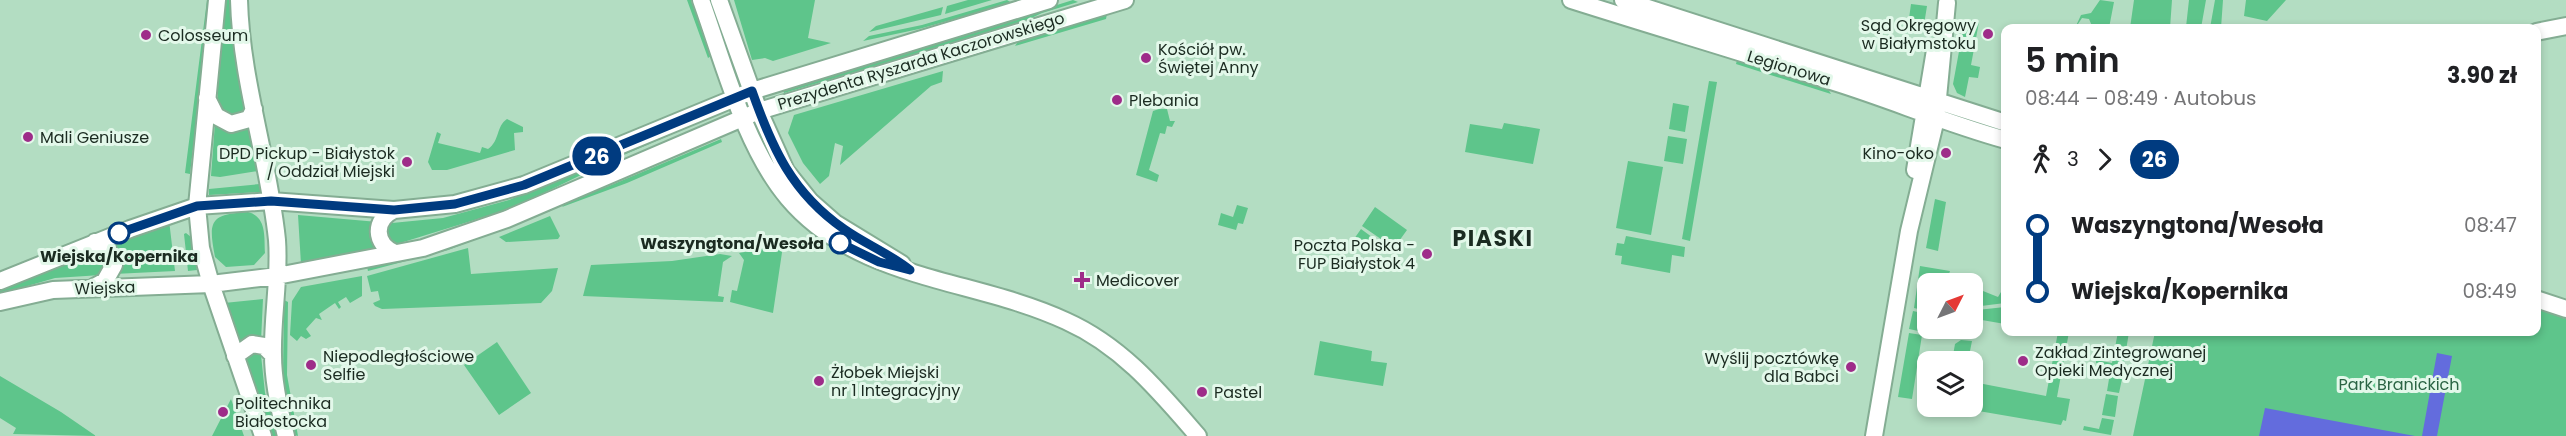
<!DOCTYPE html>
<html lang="pl">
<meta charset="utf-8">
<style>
body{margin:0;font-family:Poppins,sans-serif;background:#f6f6f6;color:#202124;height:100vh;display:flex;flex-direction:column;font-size:22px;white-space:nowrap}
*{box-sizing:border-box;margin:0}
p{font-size:20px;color:#757577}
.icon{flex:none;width:33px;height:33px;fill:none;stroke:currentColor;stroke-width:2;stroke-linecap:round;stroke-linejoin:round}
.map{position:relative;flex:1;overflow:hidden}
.drawer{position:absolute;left:2001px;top:24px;width:540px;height:312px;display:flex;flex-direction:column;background:#fff;border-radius:12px;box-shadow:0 3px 9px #0003}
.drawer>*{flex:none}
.badge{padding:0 12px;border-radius:20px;font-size:21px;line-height:39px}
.needle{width:39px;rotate:48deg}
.buttons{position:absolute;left:1917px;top:273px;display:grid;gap:12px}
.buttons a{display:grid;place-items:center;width:66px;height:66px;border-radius:12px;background:#fff;box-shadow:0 3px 9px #0003;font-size:30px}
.map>.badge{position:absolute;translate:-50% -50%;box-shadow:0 0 0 3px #fff}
.legs{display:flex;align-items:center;gap:9px;height:66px;padding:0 24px;font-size:20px}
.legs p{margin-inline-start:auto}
.summary{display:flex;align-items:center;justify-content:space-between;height:102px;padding:0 24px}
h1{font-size:33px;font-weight:600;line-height:45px}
ul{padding:0 24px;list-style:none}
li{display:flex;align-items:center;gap:21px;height:66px;font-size:22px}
li i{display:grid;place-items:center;width:9px;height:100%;margin:0 8px;background:currentColor}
li i::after{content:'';width:15px;height:15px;margin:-8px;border:4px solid;border-radius:50%;background:#fff}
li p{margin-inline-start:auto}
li:first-child i{background:linear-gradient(#0000 50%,currentColor 0)}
li:last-child i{background:linear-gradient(currentColor 50%,#0000 0)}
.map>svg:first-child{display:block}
.green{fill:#5ec58b}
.water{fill:#636cdd}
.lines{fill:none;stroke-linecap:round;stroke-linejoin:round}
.secondary-casing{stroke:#84ad93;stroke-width:20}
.secondary{stroke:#fff;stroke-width:16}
.line-1-casing{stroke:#fff;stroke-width:14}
.line-1{stroke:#003b80;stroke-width:9}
.poi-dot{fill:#9e2c89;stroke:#e3f8ea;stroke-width:2}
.stop-1-dot{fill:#fff;stroke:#003b80;stroke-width:3}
.labels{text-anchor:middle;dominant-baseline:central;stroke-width:6;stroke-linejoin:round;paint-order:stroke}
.poi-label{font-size:16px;fill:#1b2b21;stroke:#e3f8ea;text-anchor:start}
.street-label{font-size:16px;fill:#1b2b21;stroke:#e3f8ea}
.stop-label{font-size:16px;font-weight:bold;fill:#1b2b21;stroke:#e3f8ea;text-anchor:end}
.park-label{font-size:16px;fill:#2b6444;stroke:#e3f8ea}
.district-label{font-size:22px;font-weight:bold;letter-spacing:1.5px;fill:#1b2b21;stroke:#e3f8ea}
</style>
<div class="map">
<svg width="2566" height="436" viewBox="0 0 2566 436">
<rect width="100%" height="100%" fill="#b3ddc2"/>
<path class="green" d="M207 0H211L190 174 185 173Z
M222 0H232L247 108 235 118 217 110Z
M687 0H691L711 56 708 58Z
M734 0H815L808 38 831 43 773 61 765 58 752 60Z
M968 0H992L945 14 947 6Z
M1007 0 1012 3 919 29 863 41 869 36 922 25Z
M1073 0 1078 2 1042 13 1021 23 784 93 783 90Z
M2100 0 2114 2 2109 28H2088L2092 26 2089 19 2082 18 2078 24 2080 28H2075L2081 15 2091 13Z
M2134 0H2172L2170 28H2130Z
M2189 0H2206L2201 28 2186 27Z
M2215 0H2223L2221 28H2210Z
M2246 0H2286L2267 21 2244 16Z
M1911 4 1927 6 1923 31 1914 34 1907 33Z
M943 7 941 15 869 32 876 26Z
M1107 14 1106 19 1015 46 1019 40Z
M1965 19 1979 22 1971 65 1980 67 1978 78 1969 77 1965 97 1957 93 1953 84Z
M1737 60 1828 89 1831 94 1736 64Z
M943 71 942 82 931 86 840 165 843 146 835 143 829 176 820 184 803 163 788 133 794 115Z
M1709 81 1717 82 1690 241 1682 239Z
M1673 103 1689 106 1685 132 1669 129Z
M1159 109H1167L1170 121H1175L1172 127 1167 126 1165 134 1160 133 1149 170 1159 175 1157 182 1136 175 1153 111Z
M711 114 712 117 612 160 513 208 397 244H391L384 230 392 223 443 218 509 200Z
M507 119 523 127V132L514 133 515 150 447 170H432L428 162 437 132 441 134 438 143 480 153 482 147 488 149C500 141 496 126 507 119Z
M249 121 258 171 220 177 211 176 215 123Z
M1504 123 1540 129 1533 164 1465 152 1470 124 1502 129Z
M1668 136 1687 139 1683 164 1664 161Z
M721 139 722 142 627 183 562 207 568 200 609 186Z
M1628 161 1663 167 1651 235 1616 228Z
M260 184 262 192 209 195V189Z
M1935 199 1946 202 1938 251 1926 248Z
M1237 205 1248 208 1243 224 1238 223 1236 230 1218 225 1221 213 1233 217Z
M1375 207 1407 230 1394 248 1362 226Z
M545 210 550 211 448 250 368 271 367 267Z
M248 212C267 217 264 237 265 253L254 265 226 267 215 257C208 221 210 214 248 212Z
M298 215 378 222 382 248 301 264Z
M550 216 560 236 558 239 506 242 499 237Z
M169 220 175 271 114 274 107 243Z
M1361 229 1380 243 1373 253 1354 239Z
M186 233 191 237 197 270 188 271 184 234Z
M1626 236 1685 247 1684 257 1672 255 1670 273 1621 264 1622 256 1615 255 1617 243 1624 244Z
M784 239 773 313 730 302 732 290 737 291 744 260 739 253 761 249Z
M96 248 108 260 101 275 55 278 0 294V287Z
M468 248 471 274 558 268 552 291 541 303 382 309 375 306 373 303 380 300 378 291 371 292 367 276Z
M720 254 732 256 723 262 718 296 724 297 723 302 583 296 591 265 672 261Z
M1920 266 1950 271 1949 274 1938 273 1937 283 1928 284 1927 311 1914 308Z
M362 276V296L350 303 346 297 338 302 341 307 339 309 335 303 319 314 322 320 316 318 306 329 311 336 306 339 301 336 297 341 290 335 292 301 301 287Z
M1972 280 1980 282 1978 289 1998 297 2001 292 2005 294V303L1973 307 1972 284 1969 283Z
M263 299 261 341 238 345 224 303Z
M284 300 288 302 287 375 298 436 291 434 283 374Z
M2005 307V324L1976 319 1977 310Z
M2537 309 2566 319V436H2133L2155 332H2536Z
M1913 311 1927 314 1923 332 1909 329Z
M2058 332H2069L2057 397 2070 399 2066 421 2063 420 2061 425 1961 408 1972 406 1973 382 2046 396Z
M2118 332H2129L2123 369 2096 363V360L2112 363Z
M1909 333 1922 335 1912 399 1898 397Z
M1961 340 1972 341 1968 361H1952L1955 344Z
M1320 341 1372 351 1371 361 1387 363 1383 386 1314 375Z
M497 342 531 393 499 415 464 365Z
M255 348 261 355 265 393 279 436H270L243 352Z
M2094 373 2122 379 2119 393 2107 391 2109 379 2093 376Z
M0 376 61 412 96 436 13 434 16 428 0 418Z
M2106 394 2118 396 2115 417 2102 415Z
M231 399 244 436H212Z
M2102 418 2114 420 2111 435 2083 430 2084 426 2099 429Z"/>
<path class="water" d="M2437 353 2452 356 2437 436H2422Z
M2265 408 2415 436H2259Z"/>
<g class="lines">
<defs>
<path id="secondary" d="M217 0 197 206 201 248 211 284 263 436
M239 0C241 81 269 160 277 240 280 278 272 317 273 355 273 382 279 409 286 436
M701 0C724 64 745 147 788 198 858 281 974 278 1066 321 1122 346 1159 391 1198 436
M719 0 759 111 786 171 810 201 835 223 902 264
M1571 0C1659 28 1748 54 1837 83 1894 101 1948 124 2006 140
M1623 0 2006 123
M2536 32 2566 26
M207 98 216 116 231 124 249 119 254 109
M1915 170 1935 50
M394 210C373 220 374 244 395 253
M0 281 130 229 197 206 271 201 394 210 455 204 524 185 752 91 1049 0
M94 287 105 281 114 265 109 252 95 242
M2536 299 2566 309
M0 302 53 290 211 284 277 276 423 248 507 219 759 111 1125 0
M235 356 252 344 264 346 273 355
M1874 436 1909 231 1936 119 1947 3"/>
</defs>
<use href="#secondary" class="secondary-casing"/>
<use href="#secondary" class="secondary"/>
</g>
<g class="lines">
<defs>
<path id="line-1" d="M119 233 197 206 271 201 394 210 455 204 524 185 752 91C772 148 792 193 844 229 865 244 889 253 910 270L879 262 840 243"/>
</defs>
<use href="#line-1" class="line-1-casing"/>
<use href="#line-1" class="line-1"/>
</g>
<g class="poi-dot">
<circle cx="1988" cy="34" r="6"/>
<circle cx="146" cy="35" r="6"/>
<circle cx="1146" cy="58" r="6"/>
<circle cx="1117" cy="100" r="6"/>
<circle cx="28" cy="137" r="6"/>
<circle cx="1946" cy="153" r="6"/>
<circle cx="407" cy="162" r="6"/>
<circle cx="1427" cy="254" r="6"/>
<path d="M1079 271h6v6h6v6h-6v6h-6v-6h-6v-6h6z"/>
<circle cx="2023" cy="361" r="6"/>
<circle cx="311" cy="365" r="6"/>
<circle cx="1851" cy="367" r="6"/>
<circle cx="819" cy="381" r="6"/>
<circle cx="1202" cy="392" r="6"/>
<circle cx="223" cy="412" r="6"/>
</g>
<g class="stop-1-dot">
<circle cx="119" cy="233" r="10"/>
<circle cx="840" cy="243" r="10"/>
</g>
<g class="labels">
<g class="poi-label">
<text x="1976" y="25" text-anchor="end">Sąd Okręgowy<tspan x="1976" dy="18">w Białymstoku</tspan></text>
<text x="158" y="35">Colosseum</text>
<text x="1158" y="49">Kościół pw.<tspan x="1158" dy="18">Świętej Anny</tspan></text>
<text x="1129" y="100">Plebania</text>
<text x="40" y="137">Mali Geniusze</text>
<text x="395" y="153" text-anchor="end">DPD Pickup - Białystok<tspan x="395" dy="18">/ Oddział Miejski</tspan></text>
<text x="1934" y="153" text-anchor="end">Kino-oko</text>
<text x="1415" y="245" text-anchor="end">Poczta Polska -<tspan x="1415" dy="18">FUP Białystok 4</tspan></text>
<text x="1096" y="280">Medicover</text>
<text x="2035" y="352">Zakład Zintegrowanej<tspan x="2035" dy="18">Opieki Medycznej</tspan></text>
<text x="323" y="356">Niepodległościowe<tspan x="323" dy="18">Selfie</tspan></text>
<text x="1839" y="358" text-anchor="end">Wyślij pocztówkę<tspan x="1839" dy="18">dla Babci</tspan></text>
<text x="831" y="372">Żłobek Miejski<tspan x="831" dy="18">nr 1 Integracyjny</tspan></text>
<text x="1214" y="392">Pastel</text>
<text x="235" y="403">Politechnika<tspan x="235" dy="18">Białostocka</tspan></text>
</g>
<g class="street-label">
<text transform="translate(921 61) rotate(-17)">Prezydenta Ryszarda Kaczorowskiego</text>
<text transform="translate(1789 68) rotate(17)">Legionowa</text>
<text transform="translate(105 288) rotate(-2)">Wiejska</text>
</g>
<g class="stop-label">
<text x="824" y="243">Waszyngtona/Wesoła</text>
<text x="119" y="256" text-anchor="middle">Wiejska/Kopernika</text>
</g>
<g class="park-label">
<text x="2399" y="384">Park Branickich</text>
</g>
<g class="district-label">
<text x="1493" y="238">PIASKI</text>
</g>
</g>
</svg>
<div class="buttons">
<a><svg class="needle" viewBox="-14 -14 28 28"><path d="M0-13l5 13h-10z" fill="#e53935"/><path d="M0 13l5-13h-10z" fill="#757577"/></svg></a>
<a><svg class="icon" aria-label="layers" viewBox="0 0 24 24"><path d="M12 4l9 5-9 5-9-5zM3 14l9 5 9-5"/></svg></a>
</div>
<b class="badge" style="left:597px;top:156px;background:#003b80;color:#fff">26</b>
<section class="drawer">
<div class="summary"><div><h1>5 min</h1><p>08:44 – 08:49 · Autobus</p></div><b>3.90 zł</b></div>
<div class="legs"><svg class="icon" aria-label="walk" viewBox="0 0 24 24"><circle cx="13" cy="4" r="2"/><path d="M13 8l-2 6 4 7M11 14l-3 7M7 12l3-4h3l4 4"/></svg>3<svg class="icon" aria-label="forward" viewBox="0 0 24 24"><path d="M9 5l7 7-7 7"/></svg><b class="badge" style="background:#003b80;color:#fff">26</b></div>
<ul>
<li><i style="color:#003b80"></i><b>Waszyngtona/Wesoła</b><p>08:47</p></li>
<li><i style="color:#003b80"></i><b>Wiejska/Kopernika</b><p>08:49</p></li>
</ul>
</section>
</div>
